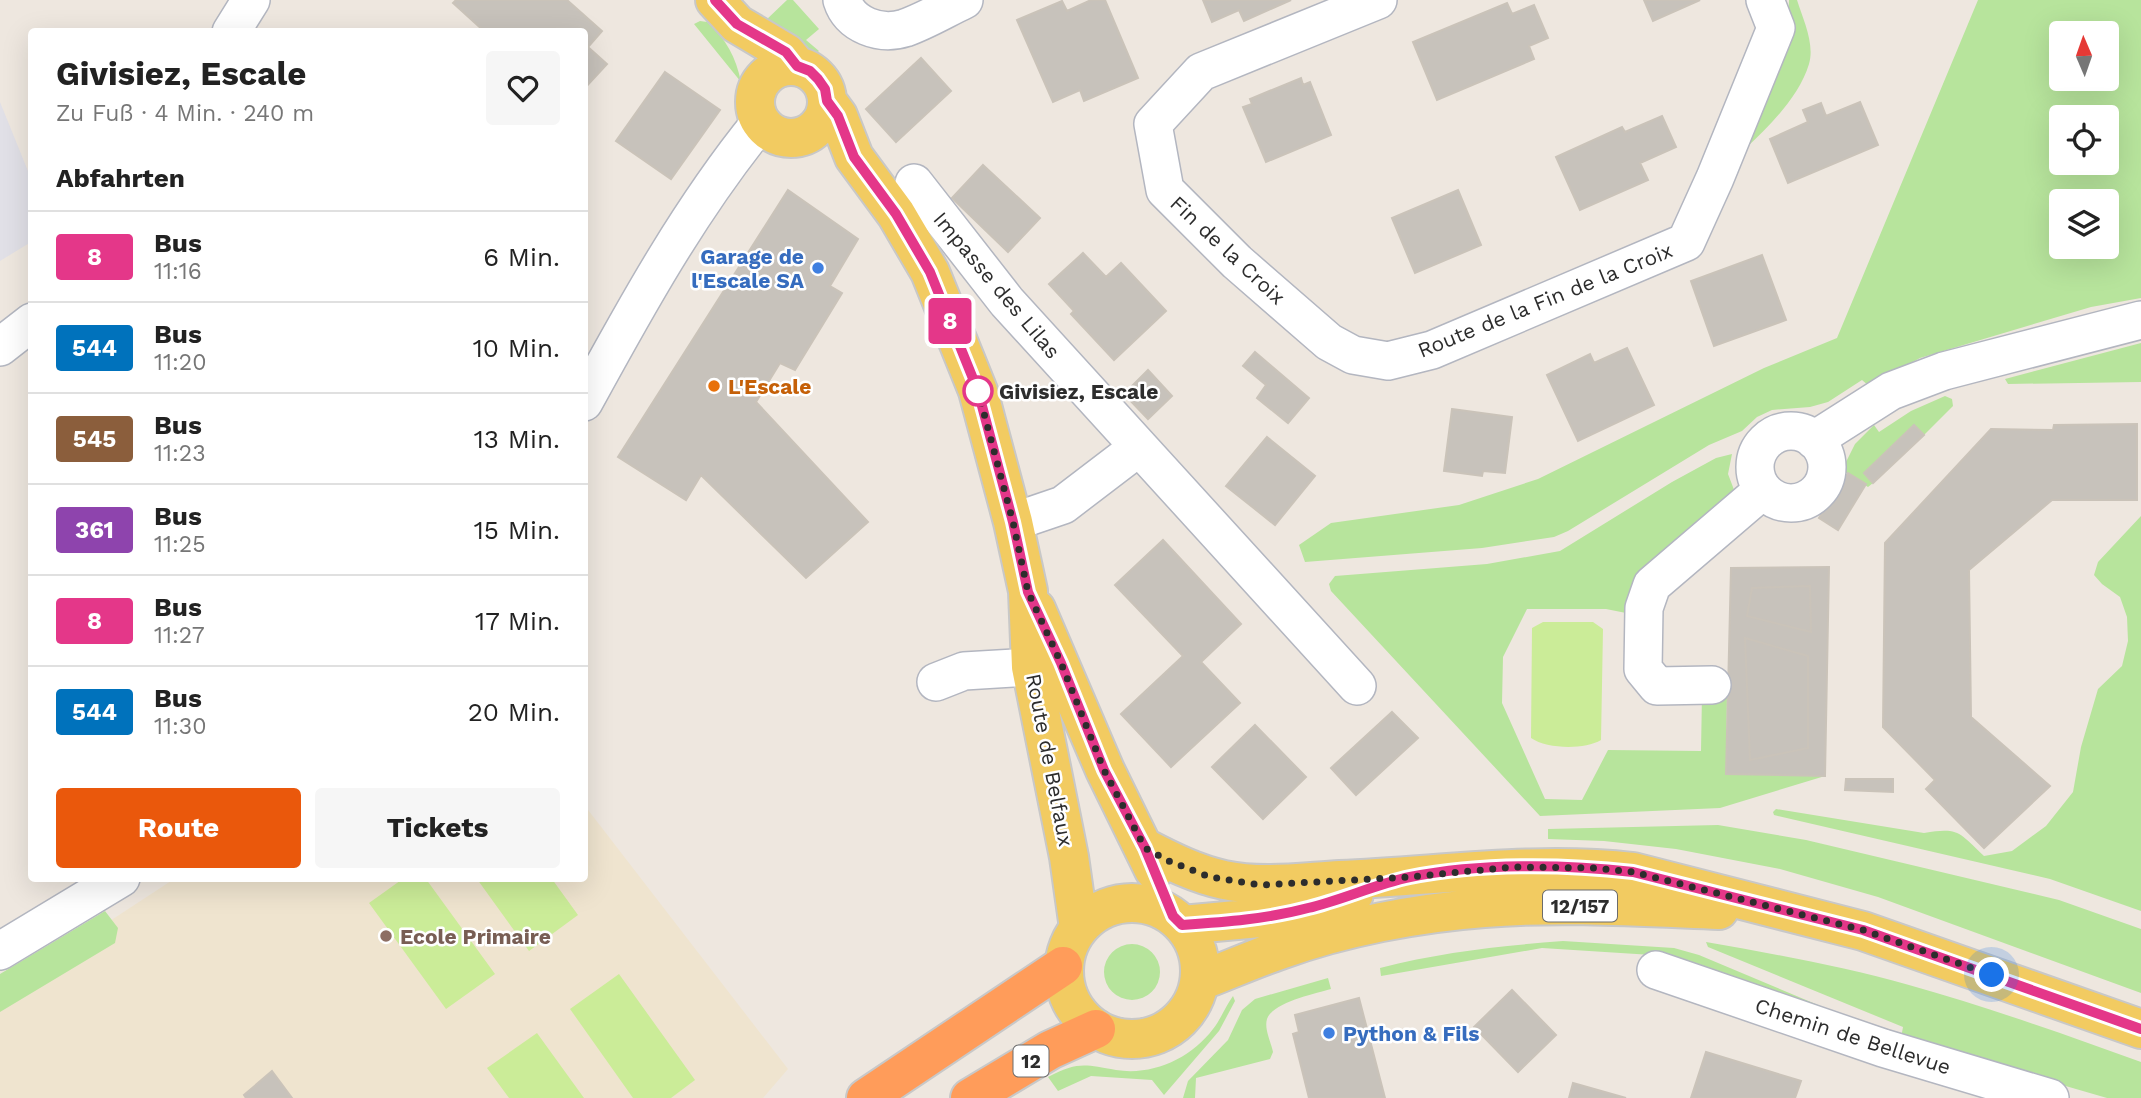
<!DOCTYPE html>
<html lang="de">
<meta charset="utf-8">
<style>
body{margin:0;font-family:"Work Sans",sans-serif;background:#f6f6f6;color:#222;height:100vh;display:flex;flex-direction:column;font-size:26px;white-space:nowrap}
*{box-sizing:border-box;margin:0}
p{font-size:23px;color:#767676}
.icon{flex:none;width:38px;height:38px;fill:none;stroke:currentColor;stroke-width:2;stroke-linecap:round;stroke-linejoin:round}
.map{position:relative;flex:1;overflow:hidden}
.side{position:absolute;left:28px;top:28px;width:560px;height:854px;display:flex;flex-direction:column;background:#fff;border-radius:7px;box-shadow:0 7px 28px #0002}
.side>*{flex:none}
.badge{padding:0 14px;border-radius:5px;font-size:24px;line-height:46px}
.needle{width:46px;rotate:358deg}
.fabs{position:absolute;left:2049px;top:21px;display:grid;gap:14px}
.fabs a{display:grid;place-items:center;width:70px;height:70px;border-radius:7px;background:#fff;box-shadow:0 7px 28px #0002;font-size:35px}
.you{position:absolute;width:35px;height:35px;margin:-18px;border:5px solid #fff;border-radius:50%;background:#1a73e8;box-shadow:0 0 0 10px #1a73e833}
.map>.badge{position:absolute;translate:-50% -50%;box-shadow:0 0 0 4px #fff}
h2{padding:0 28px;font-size:26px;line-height:63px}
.round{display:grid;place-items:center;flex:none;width:74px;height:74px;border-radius:7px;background:#f6f6f6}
.headline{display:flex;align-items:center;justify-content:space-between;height:119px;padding:0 28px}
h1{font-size:33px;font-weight:700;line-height:52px}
.action{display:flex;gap:14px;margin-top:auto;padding:14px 28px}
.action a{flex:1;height:80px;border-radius:7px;background:#ea580c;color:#fff;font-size:28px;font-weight:700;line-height:80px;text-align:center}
.action a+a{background:#f6f6f6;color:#222}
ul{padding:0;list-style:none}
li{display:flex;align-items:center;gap:21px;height:91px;padding:0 28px;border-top:2px solid #e0e0e0}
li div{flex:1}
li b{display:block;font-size:26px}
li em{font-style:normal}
li .badge{min-width:77px;font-weight:700;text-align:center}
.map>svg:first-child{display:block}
.industrial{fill:#e1e0e7}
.education{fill:#efe4cf}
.green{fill:#b7e49c;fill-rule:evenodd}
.pitch{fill:#cbec98}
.building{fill:#c7c2bb;stroke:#cac3b9;stroke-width:2}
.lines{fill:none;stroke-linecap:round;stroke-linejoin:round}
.minor-casing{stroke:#b3b6c0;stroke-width:40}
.major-casing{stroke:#c8c8c8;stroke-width:42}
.highway-casing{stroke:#c8c8c8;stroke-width:42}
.minor{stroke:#fff;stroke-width:37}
.major{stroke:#f2cb61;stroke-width:38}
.highway{stroke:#ff9c5a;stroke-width:38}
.line-casing{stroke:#fff;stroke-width:16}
.line{stroke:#e43789;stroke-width:10}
.walk{stroke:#2d2d2d;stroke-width:7;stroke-dasharray:0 12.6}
.shop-dot{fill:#3f7fe0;stroke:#fff;stroke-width:2.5}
.food-dot{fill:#e8710a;stroke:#fff;stroke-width:2.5}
.stop-dot{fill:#fff;stroke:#e43789;stroke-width:3.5}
.education-dot{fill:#8d6e63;stroke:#fff;stroke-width:2.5}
.labels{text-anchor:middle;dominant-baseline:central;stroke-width:5;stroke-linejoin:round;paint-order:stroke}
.shield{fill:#fff;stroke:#6c6c6c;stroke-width:2}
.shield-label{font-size:19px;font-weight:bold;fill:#2d2d2d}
.street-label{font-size:21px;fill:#2d2d2d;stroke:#fff}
.shop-label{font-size:21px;font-weight:bold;fill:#366cbe;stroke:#fff;text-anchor:end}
.food-label{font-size:21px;font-weight:bold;fill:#c56008;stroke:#fff;text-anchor:start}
.stop-label{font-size:21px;font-weight:bold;fill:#2d2d2d;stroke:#fff;text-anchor:start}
.education-label{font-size:21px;font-weight:bold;fill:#785e54;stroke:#fff;text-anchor:start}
</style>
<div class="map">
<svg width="2141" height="1098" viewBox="0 0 2141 1098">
<rect width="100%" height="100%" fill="#eee7df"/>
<path class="industrial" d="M0 102 32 181 31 242 0 261Z"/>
<path class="education" d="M585 806 788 1069 763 1098H0V993L174 879 584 878Z"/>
<path class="green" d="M787 0H793L819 29 806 40 819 51 812 57 765 21Z
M1789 0H1797C1803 19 1815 44 1809 64 1799 97 1770 125 1747 147L1787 50Z
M1978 0H2141V298L2091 307 1920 358 1869 386 1862 380 1828 402 1810 407 1772 410 1757 417 1742 431 1709 445 1568 531 1554 537 1482 548 1305 562 1299 545 1331 523 1459 505 1538 479 1764 368 1837 338ZM2062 33H2107V79H2062ZM2062 117H2107V163H2062ZM2062 201H2107V247H2062Z
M700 21 707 22C726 39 736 57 741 82L694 24Z
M2141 343V382L2008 384 2005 379Z
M1945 396 1952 399 1953 406 1924 435 1914 426 1864 473 1873 483 1868 487 1842 470 1855 444 1874 425 1879 432 1911 411Z
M1732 454 1728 474 1736 495 1631 614 1606 609H1527L1503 657 1502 703 1545 799 1582 800 1608 750 1701 751 1702 694H1727L1726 774 1825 776 1720 808 1540 816 1331 591 1329 584 1335 576 1487 564 1560 551 1672 482 1716 458Z
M2141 516V911L2050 879 1774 815 1773 812 1776 809 1924 833C1960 827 1959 833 1984 856L2012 851 2046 826 2073 792 2081 747 2098 689 2122 666 2128 641 2127 617 2120 597 2102 584 2094 575 2098 562Z
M1718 825 1806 840 2059 900 2141 929V993L1878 897 1780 869 1676 849 1604 841 1548 839V829Z
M105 911 118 928 115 943 0 1012V974Z
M1563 941 1674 948 1699 955 1849 1018 1652 955 1542 948 1381 976 1380 968C1441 952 1500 946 1563 941Z
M1706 942C1774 954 1842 966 1909 985 1987 1007 2064 1034 2141 1062V1098H2107L1901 1038 1903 1027 1708 947Z
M1104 972a28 28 0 1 1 56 0a28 28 0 1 1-56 0Z
M1328 978 1331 989C1315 994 1273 1002 1267 1019 1264 1029 1271 1042 1273 1052L1270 1059 1196 1078 1195 1098H1183L1188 1081 1228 1040 1242 1010 1255 999Z
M1233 996 1235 1001 1219 1031 1164 1095 1152 1080 1091 1076 1058 1091 1048 1077C1079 1061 1085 1065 1116 1070 1153 1076 1191 1058 1213 1029 1221 1019 1225 1007 1233 996Z"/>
<path class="pitch" d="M1543 622H1593L1603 629 1601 740C1584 750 1547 749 1531 738L1532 628Z
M404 878 426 879 495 974 446 1009 369 903Z
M477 879H552L578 915 529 951Z
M619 974 695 1080 671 1098H633L570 1009Z
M537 1033 584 1098H509L487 1068Z"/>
<path class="building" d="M456 0H567L602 31 588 47 607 64 584 89V32H485L453 3Z
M1091 0H1105L1138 78 1084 101 1080 90 1053 102 1017 20 1062 1 1067 11Z
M1203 0H1291L1244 21 1239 10 1212 22Z
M1644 0H1700L1653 21Z
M1507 3 1512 14 1534 5 1548 38 1529 46 1534 59 1437 100 1413 42Z
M921 58 951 91 896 142 866 109Z
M665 72 720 110 671 179 616 141Z
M1301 78 1303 85 1310 82 1331 135 1266 162 1243 107 1252 104 1250 99Z
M1860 102 1878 145 1788 183 1770 139 1808 122 1803 110 1821 103 1826 116Z
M1662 116 1676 147 1640 163 1648 180 1580 210 1556 157 1622 127 1625 132Z
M983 165 1040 218 1008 252 952 198Z
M788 190 858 239 830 286 842 293 795 370 780 363 756 402 868 522 806 578 701 475 686 500 618 457Z
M1458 190 1481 245 1415 273 1392 218Z
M1083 253 1106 277 1121 263 1166 311 1114 360 1071 314 1074 311 1049 284Z
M1762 255 1786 320 1714 346 1691 281Z
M1627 348 1654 405 1578 441 1547 375 1590 354 1594 363Z
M1255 352 1309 398 1288 423 1257 398 1266 385 1243 366Z
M1148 370 1172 396 1148 419 1124 394Z
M1452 409 1512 417 1505 473 1483 471 1482 476 1444 471Z
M2137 424V500H2052L1969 570 1971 717 2050 786 1984 848 1926 789 1935 780 1883 727 1885 543 1991 429 2053 430 2054 425Z
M1914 425 1924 435 1873 483 1864 473Z
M1267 437 1315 476 1275 525 1226 486Z
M1848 473 1866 484 1838 530 1819 518Z
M1163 540 1241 624 1201 662 1240 703 1171 767 1121 714 1183 656 1115 585Z
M1829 567 1825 776 1726 774 1731 568Z
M1810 586 1811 632 1747 616 1752 588Z
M1745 638 1808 656V748L1750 760Z
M1392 712 1418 738 1356 795 1331 768Z
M1255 725 1306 777 1263 819 1212 767Z
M1846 779H1893V792L1845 790Z
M1512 990 1556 1035 1518 1072 1474 1027Z
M1359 998 1385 1098H1309L1293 1034 1299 1032 1295 1015Z
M1706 1052 1801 1081 1795 1098H1691Z
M272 1071 292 1098H246L244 1095Z
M1573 1083 1626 1098H1569Z"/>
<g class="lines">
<defs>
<path id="minor" d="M842 0C850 25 880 36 905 28 925 21 945 9 964 0
M1378 0 1201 72 1153 124 1165 190 1237 262 1329 342 1353 355 1388 361 1432 350 1686 242 1715 178 1776 28 1765 0
M231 32 251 0
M914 183 1007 302 1357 686
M0 347 32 322
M584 402C637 305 690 209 760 123
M1755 467a36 36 0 1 1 72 0a36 36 0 1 1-72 0Z
M1814 440 1891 391 1944 371 2141 320
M1013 522 1063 505 1139 447
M936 682 964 671 1031 667
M1712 685 1657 686 1643 669 1644 608 1652 585 1763 490
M0 951 121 878
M1656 970 1883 1048 2050 1098"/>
<path id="major" d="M715 0 737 24 786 53 797 66
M755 102a36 36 0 1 1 72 0a36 36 0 1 1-72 0Z
M827 101 838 116 854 157 896 214 930 272 978 391 1013 522 1028 591 1031 667 1069 857 1079 928
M1036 609 1105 770 1154 870
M1145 848C1170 861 1196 874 1224 880 1262 888 1302 882 1340 880 1439 876 1534 861 1633 872L1863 931 2141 1029
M1064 971a68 68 0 1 1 136 0a68 68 0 1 1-136 0Z
M1182 925 1271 917 1354 894
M1200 981C1227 971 1253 959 1280 950 1343 927 1417 913 1484 908 1562 902 1641 907 1719 910"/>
<path id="highway" d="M866 1098 1063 966
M970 1098 1050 1050 1096 1029"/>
</defs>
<use href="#minor" class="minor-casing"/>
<use href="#major" class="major-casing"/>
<use href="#highway" class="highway-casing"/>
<use href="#minor" class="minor"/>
<use href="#major" class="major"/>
<use href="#highway" class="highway"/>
</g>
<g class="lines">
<defs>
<path id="line" d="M715 0 737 24 786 52 797 66 810 71 818 79 825 89 827 101 838 116 854 157 896 214 930 272 978 391 1013 522 1028 592 1061 663 1104 770 1145 848 1173 916 1182 925C1225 922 1267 919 1308 908 1342 900 1376 884 1410 877 1480 863 1563 864 1633 872L1863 930 2141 1029"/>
</defs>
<use href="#line" class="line-casing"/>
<use href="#line" class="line"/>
<path class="walk" d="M978 391 1013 522 1028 592 1061 663 1104 770 1145 848 1169 861 1210 877 1260 885 1409 877 1513 867 1594 868 1633 872 1863 930 1992 975"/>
</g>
<g class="shop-dot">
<circle cx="818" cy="268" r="7"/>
<circle cx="1329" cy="1033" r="7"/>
</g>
<circle class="food-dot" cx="714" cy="386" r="7"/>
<circle class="stop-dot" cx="978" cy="391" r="14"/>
<circle class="education-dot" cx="386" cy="936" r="7"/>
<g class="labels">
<g class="shield">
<rect x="1543" y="890.5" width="74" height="31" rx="5"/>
<rect x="1013.5" y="1045.5" width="35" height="31" rx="5"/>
</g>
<g class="shield-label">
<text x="1580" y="906">12/157</text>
<text x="1031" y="1061">12</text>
</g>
<g class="street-label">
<text transform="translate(1228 250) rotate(43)">Fin de la Croix</text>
<text transform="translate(997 285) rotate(50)">Impasse des Lilas</text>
<text transform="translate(1545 300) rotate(-22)">Route de la Fin de la Croix</text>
<text transform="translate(1050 760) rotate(79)">Route de Belfaux</text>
<text transform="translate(1853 1036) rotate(18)">Chemin de Bellevue</text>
</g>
<g class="shop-label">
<text x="804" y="256">Garage de<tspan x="804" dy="24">l'Escale SA</tspan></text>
<text x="1343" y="1033" text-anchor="start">Python &amp; Fils</text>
</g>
<g class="food-label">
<text x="728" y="386">L'Escale</text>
</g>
<g class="stop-label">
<text x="999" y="391">Givisiez, Escale</text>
</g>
<g class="education-label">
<text x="400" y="936">Ecole Primaire</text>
</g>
</g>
</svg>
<div class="fabs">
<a><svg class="needle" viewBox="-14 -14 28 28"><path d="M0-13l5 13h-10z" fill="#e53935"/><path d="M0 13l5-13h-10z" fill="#767676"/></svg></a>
<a><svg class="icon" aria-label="locate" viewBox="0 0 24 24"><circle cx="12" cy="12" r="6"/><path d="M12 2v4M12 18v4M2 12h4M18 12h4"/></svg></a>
<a><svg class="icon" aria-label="layers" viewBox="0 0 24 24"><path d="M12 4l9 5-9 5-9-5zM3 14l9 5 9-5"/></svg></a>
</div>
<div class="you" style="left:1992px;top:975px"></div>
<b class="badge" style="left:950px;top:321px;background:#e43789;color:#fff">8</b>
<section class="side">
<div class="headline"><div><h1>Givisiez, Escale</h1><p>Zu Fuß · 4 Min. · 240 m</p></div><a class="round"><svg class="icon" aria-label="heart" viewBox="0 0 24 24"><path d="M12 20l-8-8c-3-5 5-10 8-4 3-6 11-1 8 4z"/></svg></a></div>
<h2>Abfahrten</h2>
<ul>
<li><span class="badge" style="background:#e43789;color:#fff">8</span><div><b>Bus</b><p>11:16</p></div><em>6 Min.</em></li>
<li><span class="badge" style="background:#0072bc;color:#fff">544</span><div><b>Bus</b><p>11:20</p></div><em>10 Min.</em></li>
<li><span class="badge" style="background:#8b5e3c;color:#fff">545</span><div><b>Bus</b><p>11:23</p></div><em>13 Min.</em></li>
<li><span class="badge" style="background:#8e44ad;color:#fff">361</span><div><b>Bus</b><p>11:25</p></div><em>15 Min.</em></li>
<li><span class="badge" style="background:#e43789;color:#fff">8</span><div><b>Bus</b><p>11:27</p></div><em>17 Min.</em></li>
<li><span class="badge" style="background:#0072bc;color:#fff">544</span><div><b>Bus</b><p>11:30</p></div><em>20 Min.</em></li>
</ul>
<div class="action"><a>Route</a><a>Tickets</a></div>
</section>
</div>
